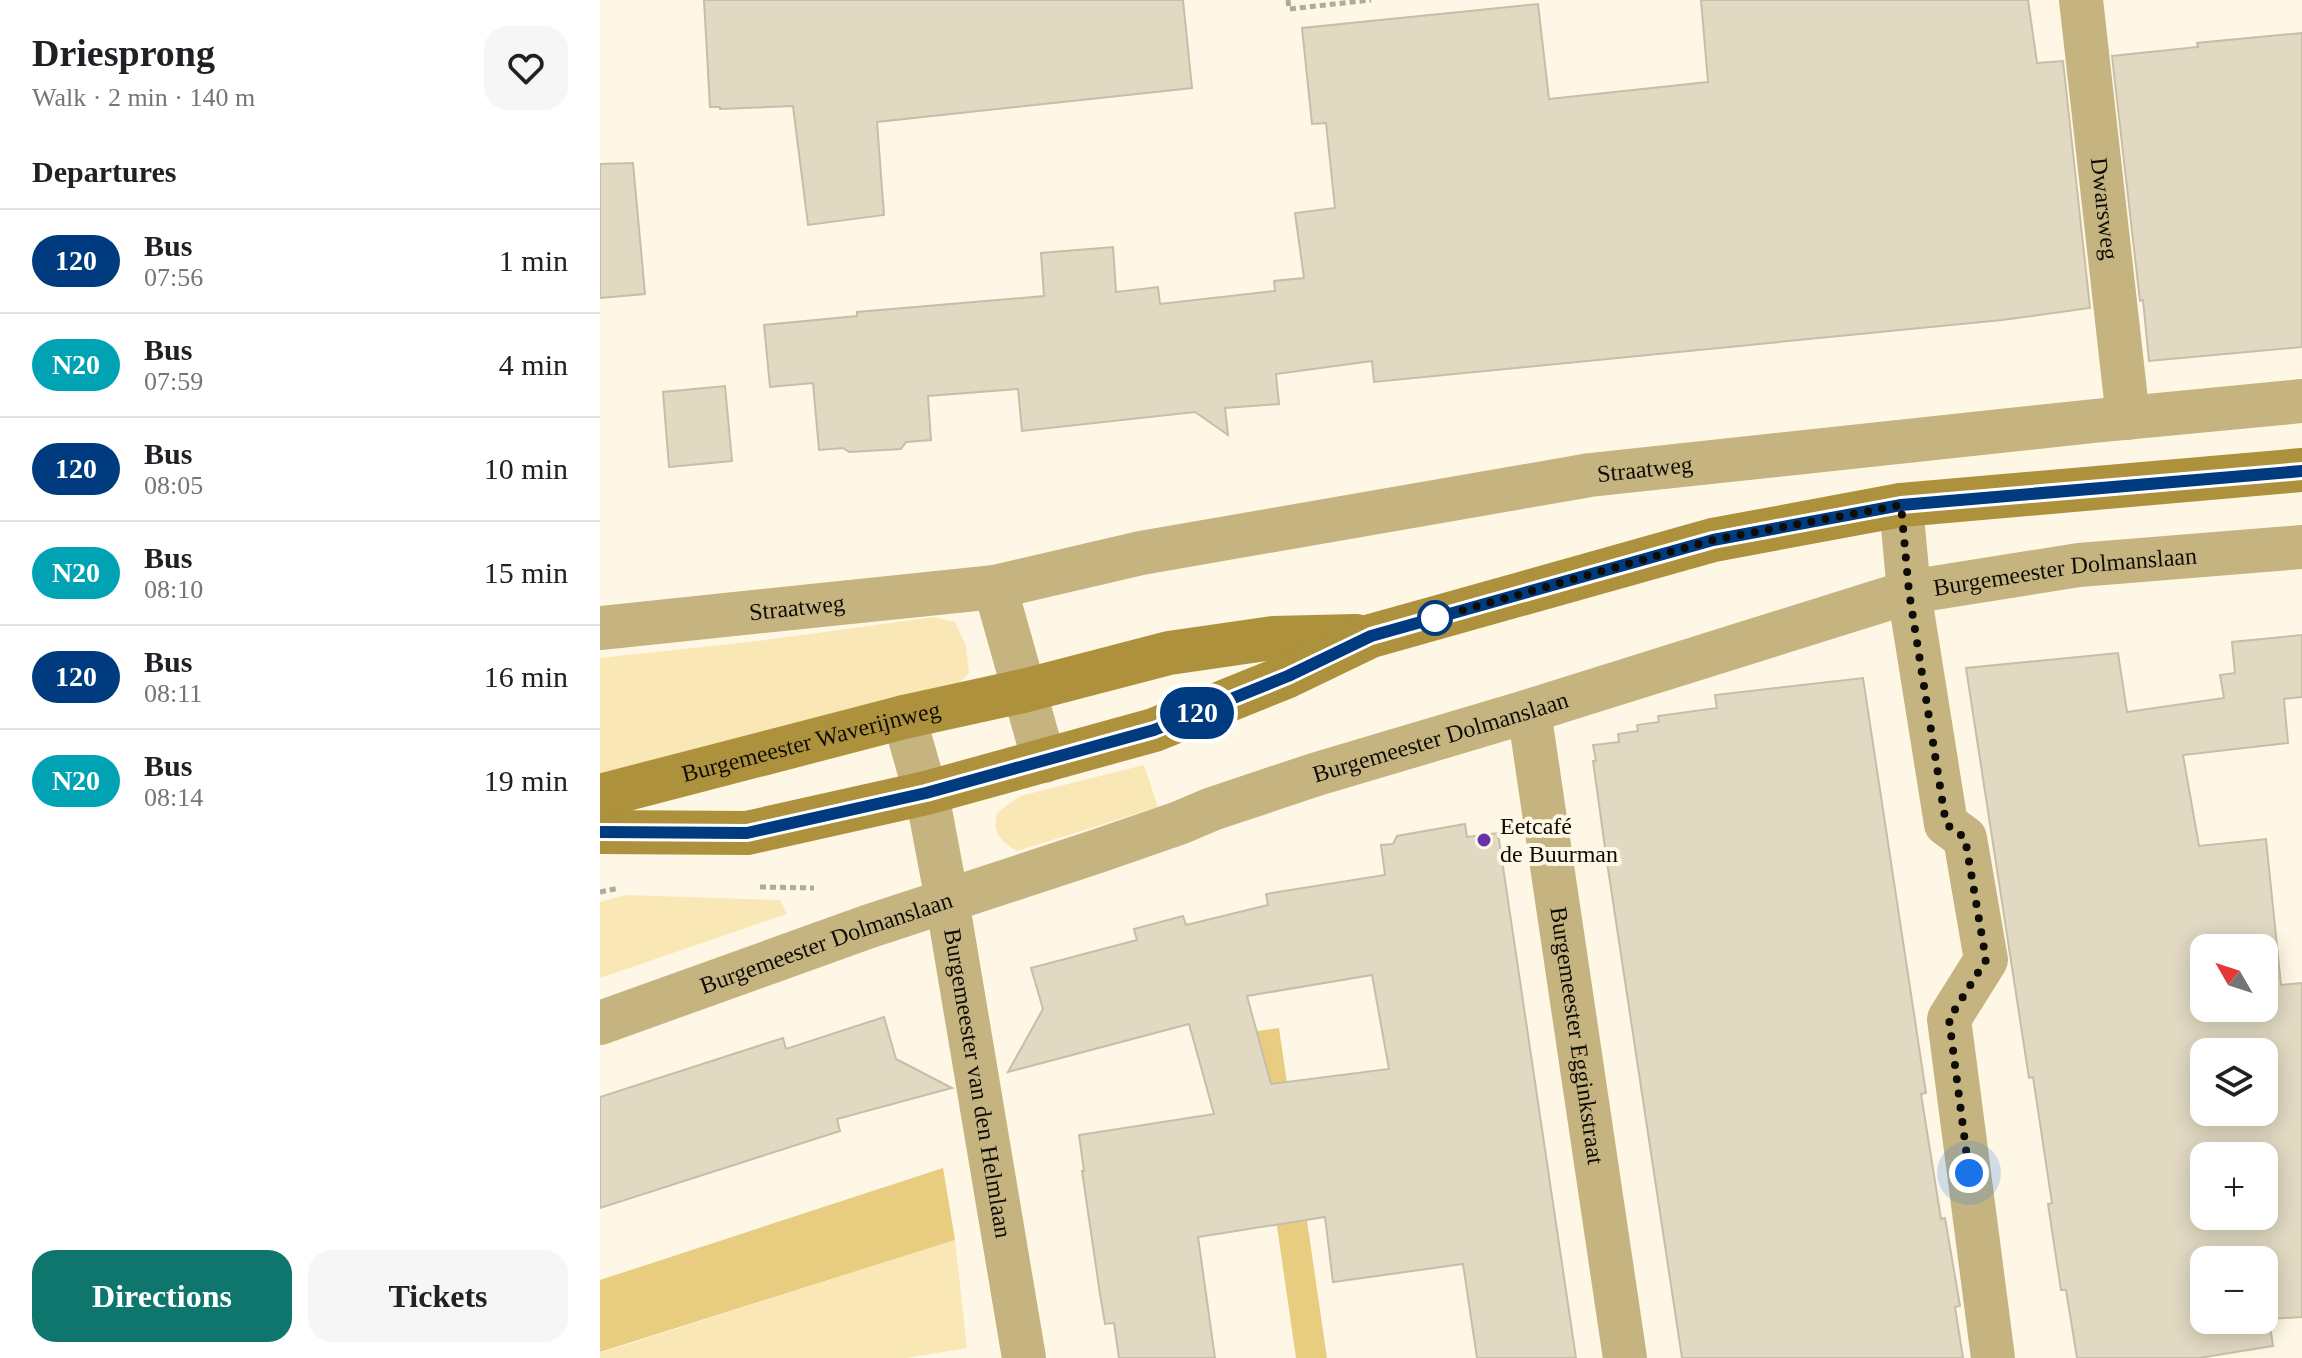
<!DOCTYPE html>
<meta charset="utf-8">
<style>
body{margin:0;font-family:Georgia,serif;background:#f6f6f6;color:#202124;height:100vh;display:flex;flex-direction:column;font-size:30px;white-space:nowrap}
*{box-sizing:border-box;margin:0}
p{font-size:26px;color:#757577}
.icon{flex:none;width:44px;height:44px;fill:none;stroke:currentColor;stroke-width:2;stroke-linecap:round;stroke-linejoin:round}
.map{position:relative;flex:1;overflow:hidden}
.side{display:flex;flex-direction:column;background:#fff;width:600px}
.side>*{flex:none}
.badge{padding:0 16px;border-radius:26px;font-size:28px;line-height:52px}
.needle{width:52px;rotate:309deg}
.controls{position:absolute;left:1590px;top:934px;display:grid;gap:16px}
.controls a{display:grid;place-items:center;width:88px;height:88px;border-radius:16px;background:#fff;box-shadow:0 4px 20px #0003;font-size:40px}
.you{position:absolute;width:40px;height:40px;margin:-20px;border:6px solid #fff;border-radius:50%;background:#1a73e8;box-shadow:0 0 0 12px #1a73e833}
.map>.badge{position:absolute;translate:-50% -50%;box-shadow:0 0 0 4px #fff}
h2{padding:0 32px;font-size:30px;line-height:72px}
.round{display:grid;place-items:center;flex:none;width:84px;height:84px;border-radius:24px;background:#f6f6f6}
.head{display:flex;align-items:center;justify-content:space-between;height:136px;padding:0 32px}
h1{font-size:38px;font-weight:700;line-height:60px}
.cta{display:flex;gap:16px;margin-top:auto;padding:16px 32px}
.cta a{flex:1;height:92px;border-radius:24px;background:#0f766e;color:#fff;font-size:32px;font-weight:700;line-height:92px;text-align:center}
.cta a+a{background:#f6f6f6;color:#202124}
ul{padding:0;list-style:none}
li{display:flex;align-items:center;gap:24px;height:104px;padding:0 32px;border-top:2px solid #e0e0e0}
li div{flex:1}
li b{display:block;font-size:30px}
li em{font-style:normal}
li .badge{min-width:88px;font-weight:700;text-align:center}
main{display:flex;flex:1;min-height:0}
.map>svg:first-child{display:block}
.green{fill:#f9e7b5}
.water{fill:#e8cd81}
.building{fill:#e1d9c2;stroke:#c6bea8;stroke-width:2;fill-rule:evenodd}
.lines{fill:none;stroke-linecap:round;stroke-linejoin:round}
.path{stroke:#b0aa9c;stroke-width:5;stroke-dasharray:6 4;stroke-linecap:butt}
.minor{stroke:#c6b480;stroke-width:44}
.secondary{stroke:#ae913c;stroke-width:44}
.line-casing{stroke:#fff;stroke-width:18}
.line{stroke:#003b80;stroke-width:12}
.walk{stroke:#0f0d06;stroke-width:8;stroke-dasharray:0 14.4}
.stop-dot{fill:#fff;stroke:#003b80;stroke-width:4}
.poi-dot{fill:#6a32a9;stroke:#fef7e5;stroke-width:3}
.labels{text-anchor:middle;dominant-baseline:central;stroke-width:8;stroke-linejoin:round;paint-order:stroke}
.street-label{font-size:24px;fill:#0f0d06;stroke:#fef7e5}
.poi-label{font-size:24px;fill:#0f0d06;stroke:#fef7e5;text-anchor:start}
</style>
<main>
<section class="side">
<div class="head"><div><h1>Driesprong</h1><p>Walk · 2 min · 140 m</p></div><a class="round"><svg class="icon" aria-label="heart" viewBox="0 0 24 24"><path d="M12 20l-8-8c-3-5 5-10 8-4 3-6 11-1 8 4z"/></svg></a></div>
<h2>Departures</h2>
<ul>
<li><span class="badge" style="background:#003b80;color:#fff">120</span><div><b>Bus</b><p>07:56</p></div><em>1 min</em></li>
<li><span class="badge" style="background:#00a3b4;color:#fff">N20</span><div><b>Bus</b><p>07:59</p></div><em>4 min</em></li>
<li><span class="badge" style="background:#003b80;color:#fff">120</span><div><b>Bus</b><p>08:05</p></div><em>10 min</em></li>
<li><span class="badge" style="background:#00a3b4;color:#fff">N20</span><div><b>Bus</b><p>08:10</p></div><em>15 min</em></li>
<li><span class="badge" style="background:#003b80;color:#fff">120</span><div><b>Bus</b><p>08:11</p></div><em>16 min</em></li>
<li><span class="badge" style="background:#00a3b4;color:#fff">N20</span><div><b>Bus</b><p>08:14</p></div><em>19 min</em></li>
</ul>
<div class="cta"><a>Directions</a><a>Tickets</a></div>
</section>
<div class="map">
<svg width="1702" height="1358" viewBox="0 0 1702 1358">
<rect width="100%" height="100%" fill="#fef7e5"/>
<path class="green" d="M334 617 355 622 366 646 369 673 350 692 0 776V658L158 641Z
M544 765 558 807 417 851C400 840 392 834 397 813L420 796Z
M26 895 180 900 187 914 0 978V902Z
M355 1240 367 1348 306 1358H0V1353Z"/>
<path class="water" d="M679 1028 727 1358H696L649 1032Z
M343 1168 355 1240 0 1352V1280Z"/>
<path class="building" d="M104 0H583L592 88 277 122 284 215 208 225 193 106 120 109V107H110Z
M1101 0H1428L1437 63 1463 61 1490 308 1402 320 774 382 772 361 676 374 679 404 625 408 628 435 595 412 422 431 418 389 328 396 331 440 306 442 301 449 249 452 243 448 219 450 213 383 170 387 164 325 257 316V312L444 296 441 253 513 247 516 292 558 287 560 304 675 291 674 281 704 278 695 213 735 208 726 123 712 124 702 28 938 4 949 99 1108 82Z
M1702 33V347L1549 361 1543 300 1540 301 1512 56 1598 47 1597 43Z
M33 163 45 294 0 298V164Z
M125 386 132 461 69 467 63 392Z
M1702 635V697L1684 699 1688 743 1583 755 1599 846 1666 839 1681 985 1702 983V1317L1669 1319 1673 1346 1599 1358H1477L1466 1290H1461L1448 1204 1452 1203 1433 1077 1429 1078 1366 668 1518 653 1527 712 1624 698 1620 675 1635 673 1632 642ZM1604 948H1664V1008H1604ZM1604 1052H1664V1112H1604ZM1604 1156H1664V1216H1604ZM1604 1260H1664V1320H1604Z
M1263 678 1326 1093 1321 1094 1341 1219 1345 1218 1360 1306 1355 1307 1363 1358H1082L1007 862 993 761H996L993 745 1019 742 1018 734 1038 731 1037 725 1059 722 1058 716 1117 708 1115 695Z
M865 824 867 837 898 833 976 1358H877L863 1264 733 1282 725 1217 598 1237 615 1358H519L514 1323 505 1324 500 1294 482 1171H484L479 1135 614 1114 589 1024 408 1072 443 1009 431 968 537 940 534 929 583 916 586 925 668 905 666 894 785 875 781 845 793 844 797 836ZM772 975 789 1069 671 1084 647 996Z
M284 1017 296 1059 352 1088 237 1119 240 1131 0 1208V1097L183 1038 186 1049Z"/>
<g class="lines">
<path class="path" d="M688 0 689 9 771 0
M160 887 214 888
M0 892 19 888"/>
<g class="minor">
<path id="s1" d="M1481 0 1528 418"/>
<path d="M1301 505 1309 592 1346 824 1365 838 1386 960 1349 1019 1393 1358"/>
<path d="M395 587 444 761"/>
<path id="s2" d="M0 628 395 587 541 553 990 475 1494 421 1702 401"/>
<path id="s3" d="M929 711 1025 1358"/>
<path id="s4" d="M304 717 329 805 347 900 424 1358"/>
<path id="s5" d="M0 1023 267 927 495 852 579 823 612 809 717 774 929 711 1309 592 1479 565 1702 547"/>
</g>
<g class="secondary">
<path id="s6" d="M0 796 304 717 423 691 569 653 673 638 756 636"/>
<path d="M0 832 147 833 326 793 554 730 688 676 771 636 1113 540 1301 505 1702 470"/>
</g>
</g>
<g class="lines">
<defs>
<path id="line" d="M0 832 147 833 326 793 554 730 688 676 771 636 1113 540 1301 505 1702 471"/>
</defs>
<use href="#line" class="line-casing"/>
<use href="#line" class="line"/>
<path class="walk" d="M835 618 1113 540 1301 505 1309 592 1346 824 1365 838 1386 960 1349 1019 1369 1173"/>
</g>
<circle class="stop-dot" cx="835" cy="618" r="16"/>
<circle class="poi-dot" cx="884" cy="840" r="8"/>
<g class="labels">
<g class="street-label">
<text stroke="none"><textPath href="#s1" startOffset="210">Dwarsweg</textPath></text>
<text stroke="none"><textPath href="#s2" startOffset="1058">Straatweg</textPath></text>
<text stroke="none"><textPath href="#s5" startOffset="1536">Burgemeester Dolmanslaan</textPath></text>
<text stroke="none"><textPath href="#s2" startOffset="198">Straatweg</textPath></text>
<text stroke="none"><textPath href="#s5" startOffset="888">Burgemeester Dolmanslaan</textPath></text>
<text stroke="none"><textPath href="#s6" startOffset="218">Burgemeester Waverijnweg</textPath></text>
<text stroke="none"><textPath href="#s5" startOffset="240">Burgemeester Dolmanslaan</textPath></text>
<text stroke="none"><textPath href="#s3" startOffset="328">Burgemeester Egginkstraat</textPath></text>
<text stroke="none"><textPath href="#s4" startOffset="374">Burgemeester van den Helmlaan</textPath></text>
</g>
<g class="poi-label">
<text x="900" y="826">Eetcafé<tspan x="900" dy="28">de Buurman</tspan></text>
</g>
</g>
</svg>
<div class="controls">
<a><svg class="needle" viewBox="-14 -14 28 28"><path d="M0-13l5 13h-10z" fill="#e53935"/><path d="M0 13l5-13h-10z" fill="#757577"/></svg></a>
<a><svg class="icon" aria-label="layers" viewBox="0 0 24 24"><path d="M12 4l9 5-9 5-9-5zM3 14l9 5 9-5"/></svg></a>
<a>+</a>
<a>−</a>
</div>
<div class="you" style="left:1369px;top:1173px"></div>
<b class="badge" style="left:597px;top:713px;background:#003b80;color:#fff">120</b>
</div>
</main>
